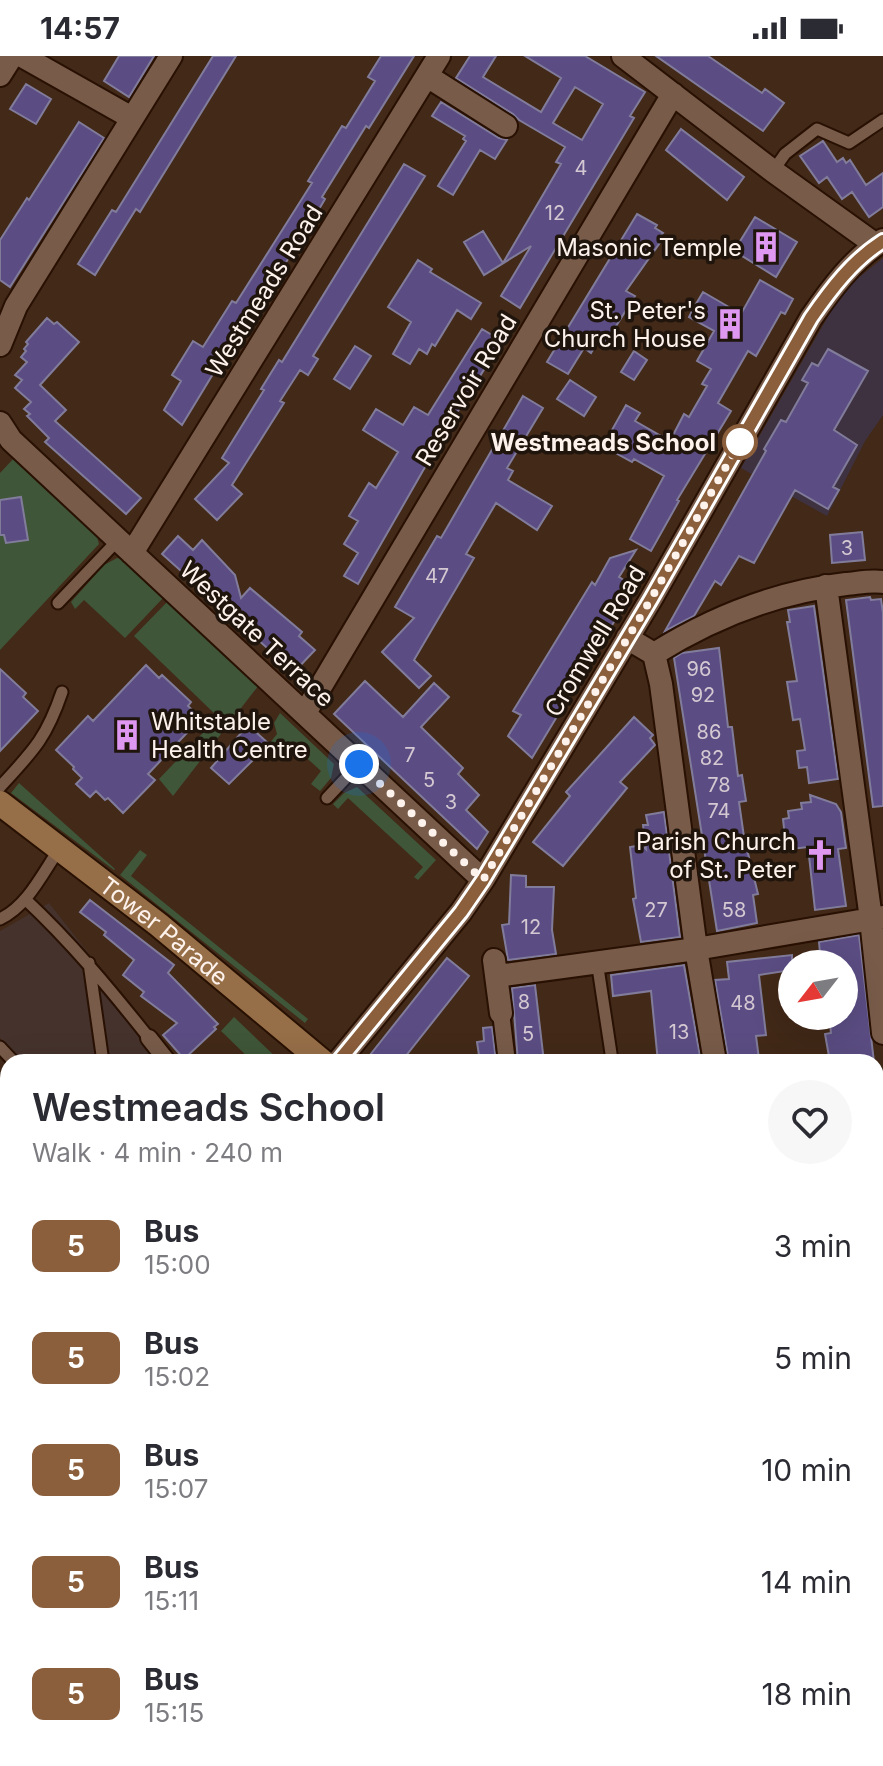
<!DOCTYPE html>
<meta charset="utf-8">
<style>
body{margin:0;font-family:Inter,sans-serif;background:#f7f7f7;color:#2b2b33;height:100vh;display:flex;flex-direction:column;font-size:30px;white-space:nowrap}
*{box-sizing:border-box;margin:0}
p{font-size:26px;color:#7c7c81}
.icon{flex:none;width:44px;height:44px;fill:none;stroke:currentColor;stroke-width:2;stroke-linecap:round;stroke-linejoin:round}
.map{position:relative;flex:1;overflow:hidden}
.panel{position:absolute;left:0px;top:998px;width:884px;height:712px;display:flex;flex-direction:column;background:#fff;border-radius:24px 24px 0 0;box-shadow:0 8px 32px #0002}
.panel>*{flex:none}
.badge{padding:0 16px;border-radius:12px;font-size:28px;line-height:52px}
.needle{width:52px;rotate:239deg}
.controls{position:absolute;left:778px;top:894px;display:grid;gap:16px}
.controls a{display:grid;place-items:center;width:80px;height:80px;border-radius:50%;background:#fff;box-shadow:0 8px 32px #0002;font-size:40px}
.you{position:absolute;width:40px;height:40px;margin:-20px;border:6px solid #fff;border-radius:50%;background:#1a73e8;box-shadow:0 0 0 12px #1a73e833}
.map>.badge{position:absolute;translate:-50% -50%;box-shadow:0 0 0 4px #fff}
.round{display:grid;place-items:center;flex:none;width:84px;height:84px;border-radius:42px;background:#f7f7f7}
.summary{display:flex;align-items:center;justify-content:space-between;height:136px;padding:0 32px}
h1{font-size:38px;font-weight:600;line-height:60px}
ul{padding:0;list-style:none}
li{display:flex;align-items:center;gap:24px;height:112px;padding:0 32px}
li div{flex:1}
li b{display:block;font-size:30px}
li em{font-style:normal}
li .badge{min-width:88px;font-weight:700;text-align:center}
.status{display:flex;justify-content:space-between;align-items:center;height:56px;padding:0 40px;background:#fff;direction:ltr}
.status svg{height:22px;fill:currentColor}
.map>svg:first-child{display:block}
.industrial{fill:#45322d}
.education{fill:#3f3240}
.green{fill:#3f5638}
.sand{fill:#3f3717}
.water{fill:#00182d;stroke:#4c5966;stroke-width:2}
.building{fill:#5b4d83;stroke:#827c9b;stroke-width:2;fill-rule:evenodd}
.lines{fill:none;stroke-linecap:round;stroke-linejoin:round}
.service-casing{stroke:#281002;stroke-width:15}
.pedestrian-casing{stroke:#281002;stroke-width:20}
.minor-casing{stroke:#281002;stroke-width:26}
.secondary-casing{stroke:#281002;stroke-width:28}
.service{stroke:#785b49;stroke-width:11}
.pedestrian{stroke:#785b49;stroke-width:16}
.minor{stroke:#785b49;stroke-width:22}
.secondary{stroke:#966e48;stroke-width:24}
.line-casing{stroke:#fff;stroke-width:18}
.line{stroke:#8b5e3c;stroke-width:12}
.walk{stroke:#fdf2ec;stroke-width:8;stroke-dasharray:0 14.4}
.stop-dot{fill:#fff;stroke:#8b5e3c;stroke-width:4}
.labels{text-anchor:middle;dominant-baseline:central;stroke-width:7;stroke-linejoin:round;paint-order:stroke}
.number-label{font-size:20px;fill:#d4c9d2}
.poi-label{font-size:24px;fill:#fdf2ec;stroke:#20150d;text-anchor:end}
.street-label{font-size:24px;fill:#fdf2ec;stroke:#20150d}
.stop-label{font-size:24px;font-weight:bold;fill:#fdf2ec;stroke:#20150d;text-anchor:end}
</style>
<div class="status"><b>14:57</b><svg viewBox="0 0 49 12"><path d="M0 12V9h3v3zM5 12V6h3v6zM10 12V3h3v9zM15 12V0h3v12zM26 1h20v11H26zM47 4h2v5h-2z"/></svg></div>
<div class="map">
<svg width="883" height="1710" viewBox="0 0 883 1710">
<rect width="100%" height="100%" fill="#422918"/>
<path class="industrial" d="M49 847 174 1006H23L0 982V875Z
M8 1079V1365L0 1355V1086Z
M236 1702H424V1710H244Z"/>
<path class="education" d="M883 202V359L865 385 827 460 741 412 834 250 847 231Z"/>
<path class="green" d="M15 401 96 477 99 488 0 594V417Z
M117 502 123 503 164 541 125 582 84 544 75 553 71 546 104 509Z
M168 545 259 629 173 740 159 723 218 661 134 580Z
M280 657 334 708 331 722 320 735 311 728 321 715 288 685 278 696 269 688 277 678 274 667Z
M19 727 115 813 114 814 11 737Z
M357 731 436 804 418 824 414 821 423 811 348 742 338 753 333 748 344 737Z
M140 794 147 799 131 820 308 963 305 967 120 819Z
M234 961 281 1006H253L221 975Z"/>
<path class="sand" d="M0 1390 8 1400V1702H154L165 1710H0Z
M876 1520 883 1523V1681L876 1680Z"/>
<path class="water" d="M0 1587 8 1603V1702H90L95 1710H0Z
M876 1633 883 1637V1710H424V1702H876Z
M210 1702H309V1710H207Z"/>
<path class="building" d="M119 0H154L129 41 104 25Z
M213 0H236L140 156 136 153 95 219 78 208 112 154 116 156Z
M381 0H414L369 72 366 70 322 141 325 143 315 160 258 251 255 249 182 369 164 354 181 325 172 319 193 285 203 291 232 245 236 247 312 127 308 125 342 70 346 72 375 25 368 21Z
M470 0H496L483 21 541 56 561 22 525 0H585L645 36 630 60 634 62 520 252 501 240 531 190 484 219 464 186 483 175 503 207 561 108 556 106 565 91 519 64 513 58 456 22ZM575 31 603 48 582 84 553 67Z
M656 0H708L762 37 765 33 784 47 763 75Z
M26 28 51 43 36 68 10 53Z
M441 46 499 82 507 84 495 103 480 94 453 139 438 130 466 85 463 83 465 80 432 60Z
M79 66 104 82 10 231 0 224V184L27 142 29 144Z
M681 73 744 121 727 144 666 94Z
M823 85 837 106 843 102 846 107 850 104 866 129 883 117V151L869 161 852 136 842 143 827 121 819 127 800 100Z
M404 108 425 120 313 300 318 303 308 319 300 314 280 345 284 347 232 429 242 438 217 464 195 443 229 407 222 402 264 334 261 333 279 304 282 306Z
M637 158 657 169 655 172 663 177 661 179 664 181 626 235 635 240 604 289 598 285 591 297 584 292 568 318 547 306Z
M755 161 797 186 776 221 734 195Z
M418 204 432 213 430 216 481 247 471 263 457 254 435 290 432 288 427 298 419 293 410 308 393 298 411 266 388 251Z
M760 224 793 243 785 258 781 256 756 300 748 295 718 347 731 355 677 444 679 445 651 495 630 483 664 420 634 403 632 406 614 396 619 387 608 381 626 349 640 357 635 365 670 385 684 358 689 361 707 330 702 328 711 313 697 305 714 275 689 261 693 253 703 236 741 258Z
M47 262 54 268 57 266 79 286 40 329 66 354 55 365 141 442 126 458 45 386 49 382 27 360 30 358 24 353 31 346 15 332 22 324 15 319 27 306 21 301 26 295 24 293 28 288 26 286Z
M482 273 502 285 448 371 358 528 344 520 358 497 344 488 358 465 349 460 369 427 376 432 398 396 363 374 376 353 403 369 414 351 428 359Z
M355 290 371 300 350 333 334 323Z
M828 293 868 315 834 374 857 389 833 431 839 434 828 453 795 434 754 507 739 500 721 529 715 525 694 560 665 575 766 395 764 393 781 364 786 366 808 327 802 324 812 307 818 310Z
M634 295 647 304 634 324 621 316Z
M570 324 596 341 584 360 557 343Z
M523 340 543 352 507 412 513 415 508 424 552 450 537 474 496 447 466 498 474 502 414 604 431 620 419 632 382 596 414 562 395 551 437 480 441 482Z
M21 441 28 484 6 487 4 479H0V444Z
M862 476 865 504 832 507 830 479Z
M178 480 193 494 202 484 235 519 241 542 250 532 302 576 299 580 315 594 294 616 162 498Z
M636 494 619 521 635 531 532 702 508 680 521 659 513 655 592 526 595 529 610 502Z
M870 541 871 544 881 543 883 557V750L873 751 846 544Z
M814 550 838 723 809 727 807 711 799 712 797 695 805 694 800 663 793 664 787 626 797 625 787 566H790L788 554Z
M719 592 728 671H732L738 720 742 719 746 745 739 746 744 781 758 838 753 839 757 867 717 875 674 602 682 597Z
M146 609 159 622 162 619 191 646 188 650 201 662 148 718 155 724 123 757 108 742 105 744 96 735 90 741 76 728 82 722 73 713 74 711 56 694 88 660 93 665Z
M0 613 26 637 23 641 38 655 0 695Z
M365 625 403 661 434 627 449 641 421 671 463 712 458 718 479 739 466 754 488 776 477 793 334 658Z
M634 661 653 679 650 682 655 689 620 726 627 732 563 810 533 786 570 740 566 736Z
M248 669 269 688 229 728 211 712Z
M810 739 836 748 841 756 846 792 838 793 846 850 815 854 808 791 792 793 791 780 785 781 783 763 789 762 788 755 802 753 801 747 811 746Z
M664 756 680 881 641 886 633 843 636 842 630 791 642 789 646 793 643 769H648L646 759Z
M511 819 526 820V831H554L552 874 556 898 508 904 502 869 509 868Z
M90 844 174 909 168 917 218 968 214 971 216 973 184 1003 163 979 177 967 141 940 144 936 123 919 134 904 104 879 106 876 80 856Z
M859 879 874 1006H830L825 978 831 977 829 960H844V908H821L819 886Z
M792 899V914L759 919 766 979 756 980 759 1003 751 1006H729L715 924 729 923 727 906Z
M447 902 469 920 401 1006H380L370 999Z
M684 909 701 1006H658L651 935 613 940 611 919Z
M535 929 544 1006H518L512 932Z
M492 971 496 1006H480L477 986 484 985 483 972Z"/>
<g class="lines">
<defs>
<path id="service" d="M773 115 785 98 817 73 849 87 883 64
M58 547 118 484
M0 731C33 695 46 683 62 636
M327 742 359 708
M25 843C71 886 110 933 149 982
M0 863C28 850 43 816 60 792
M597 905 612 1004
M89 907 103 1006
M0 991 14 1006
M0 1066 8 1058
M876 1240H883
M0 1371 8 1381
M876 1481 883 1468
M409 1710V1702"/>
<path id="pedestrian" d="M501 957 507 1006
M149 982 168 1006
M876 1048H883
M876 1449 883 1454"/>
<path id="minor" d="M22 0 132 62
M623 0 773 115 876 189
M0 19 12 0
M427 20 506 70
M0 289 16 250 171 0
M0 367 11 384 483 824
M132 497 439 0
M826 530 871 863 883 977
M627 582 654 598 661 628 696 893 715 1006
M654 598C713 561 777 536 846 528 858 527 871 524 883 526
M305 657 673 38
M494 904 501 957
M497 920 696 893 883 861
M338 1006 461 856 483 824 651 543 811 262C831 233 853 203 883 184"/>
<g id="secondary">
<path id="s1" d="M0 747 159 869 323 1006"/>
<path d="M876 1319 883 1320"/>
<path d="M876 1400 883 1402"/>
</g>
</defs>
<use href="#service" class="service-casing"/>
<use href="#pedestrian" class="pedestrian-casing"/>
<use href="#minor" class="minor-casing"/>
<use href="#secondary" class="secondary-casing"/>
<use href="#service" class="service"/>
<use href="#pedestrian" class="pedestrian"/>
<use href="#minor" class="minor"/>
<use href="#secondary" class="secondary"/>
</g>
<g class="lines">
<defs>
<path id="line" d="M338 1006 461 856 483 824 651 543 811 262C831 233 853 204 883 185"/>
</defs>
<use href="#line" class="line-casing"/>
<use href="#line" class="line"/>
<path class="walk" d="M359 708 483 824 651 543 740 386"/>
</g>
<defs>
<symbol id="building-bare" viewBox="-9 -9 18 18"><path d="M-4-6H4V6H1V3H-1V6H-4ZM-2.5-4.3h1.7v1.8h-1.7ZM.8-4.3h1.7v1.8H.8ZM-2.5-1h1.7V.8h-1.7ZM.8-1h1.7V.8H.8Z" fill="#df98f2" stroke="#20150d" stroke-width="2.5" paint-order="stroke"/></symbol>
<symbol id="church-bare" viewBox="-9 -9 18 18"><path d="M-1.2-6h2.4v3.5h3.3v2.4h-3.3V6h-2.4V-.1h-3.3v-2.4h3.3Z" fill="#df98f2" stroke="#20150d" stroke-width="2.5" paint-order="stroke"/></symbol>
</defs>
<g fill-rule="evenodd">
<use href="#building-bare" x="744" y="169" width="44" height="44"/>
<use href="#building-bare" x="708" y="246" width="44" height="44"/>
<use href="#building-bare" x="105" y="657" width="44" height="44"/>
<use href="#church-bare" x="798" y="777" width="44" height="44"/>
</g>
<circle class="stop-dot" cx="740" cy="386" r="16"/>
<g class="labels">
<g class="number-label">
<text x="581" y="112">4</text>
<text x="555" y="157">12</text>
<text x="847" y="492">3</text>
<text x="437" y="520">47</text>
<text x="699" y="613">96</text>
<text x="703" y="639">92</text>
<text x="709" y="676">86</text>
<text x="410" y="699">7</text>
<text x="712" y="702">82</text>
<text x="429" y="724">5</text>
<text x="719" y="729">78</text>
<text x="451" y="746">3</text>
<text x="719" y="755">74</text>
<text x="656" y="854">27</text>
<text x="734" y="854">58</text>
<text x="531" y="871">12</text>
<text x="524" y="946">8</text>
<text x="743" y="947">48</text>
<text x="679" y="976">13</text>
<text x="528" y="978">5</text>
</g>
<g class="poi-label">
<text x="742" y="191">Masonic Temple</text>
<text x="706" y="254">St. Peter's<tspan x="706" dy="28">Church House</tspan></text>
<text x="151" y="665" text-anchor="start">Whitstable<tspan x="151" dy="28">Health Centre</tspan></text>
<text x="796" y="785">Parish Church<tspan x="796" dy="28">of St. Peter</tspan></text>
</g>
<g class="street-label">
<text transform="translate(264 235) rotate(-58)">Westmeads Road</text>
<text transform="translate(466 334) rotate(-59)">Reservoir Road</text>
<text transform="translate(257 578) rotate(43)">Westgate Terrace</text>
<text transform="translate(595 585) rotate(-59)">Cromwell Road</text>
<text stroke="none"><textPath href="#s1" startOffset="208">Tower Parade</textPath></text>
</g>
<g class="stop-label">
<text x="716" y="386">Westmeads School</text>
</g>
</g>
</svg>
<div class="controls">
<a><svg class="needle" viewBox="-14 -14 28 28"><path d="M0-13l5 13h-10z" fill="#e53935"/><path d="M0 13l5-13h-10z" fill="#7c7c81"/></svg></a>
</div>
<div class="you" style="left:359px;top:708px"></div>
<section class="panel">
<div class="summary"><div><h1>Westmeads School</h1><p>Walk · 4 min · 240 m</p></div><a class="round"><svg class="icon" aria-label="heart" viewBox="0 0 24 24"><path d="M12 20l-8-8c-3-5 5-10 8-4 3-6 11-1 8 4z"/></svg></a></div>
<ul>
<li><span class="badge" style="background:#8b5e3c;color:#fff">5</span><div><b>Bus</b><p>15:00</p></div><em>3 min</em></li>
<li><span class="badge" style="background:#8b5e3c;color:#fff">5</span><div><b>Bus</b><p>15:02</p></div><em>5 min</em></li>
<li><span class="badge" style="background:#8b5e3c;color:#fff">5</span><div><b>Bus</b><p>15:07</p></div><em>10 min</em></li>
<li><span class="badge" style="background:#8b5e3c;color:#fff">5</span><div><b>Bus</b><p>15:11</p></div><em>14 min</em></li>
<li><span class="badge" style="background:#8b5e3c;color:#fff">5</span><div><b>Bus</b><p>15:15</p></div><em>18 min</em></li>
</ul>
</section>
</div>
